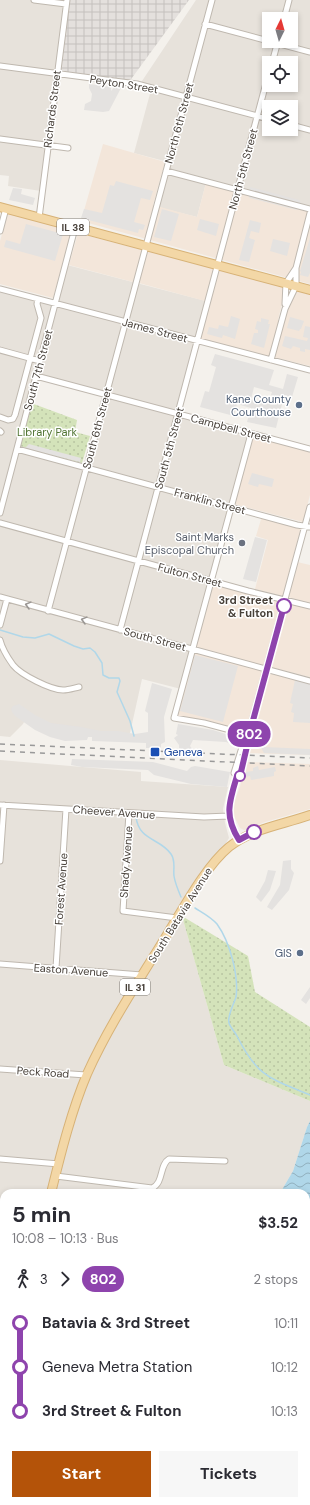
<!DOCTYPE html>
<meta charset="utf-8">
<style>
body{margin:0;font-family:"DM Sans",sans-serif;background:#f7f7f7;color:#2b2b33;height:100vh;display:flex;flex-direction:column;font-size:15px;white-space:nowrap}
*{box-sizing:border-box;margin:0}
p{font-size:13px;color:#7c7c81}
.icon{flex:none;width:22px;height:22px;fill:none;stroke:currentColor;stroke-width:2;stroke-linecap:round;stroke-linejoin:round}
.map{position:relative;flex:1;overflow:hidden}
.panel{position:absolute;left:0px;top:1189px;width:310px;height:316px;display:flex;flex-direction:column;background:#fff;border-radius:12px 12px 0 0;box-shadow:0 2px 6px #0003}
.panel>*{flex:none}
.badge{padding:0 8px;border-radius:13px;font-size:14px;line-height:26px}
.needle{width:26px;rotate:5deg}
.buttons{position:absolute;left:262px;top:12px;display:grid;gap:8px}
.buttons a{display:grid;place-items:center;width:36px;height:36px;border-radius:0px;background:#fff;box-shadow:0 2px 6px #0003;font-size:20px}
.map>.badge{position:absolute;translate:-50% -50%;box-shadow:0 0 0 2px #fff}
.legs{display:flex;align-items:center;gap:6px;height:44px;padding:0 12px;font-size:13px}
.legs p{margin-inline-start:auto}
.headline{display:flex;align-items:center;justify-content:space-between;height:68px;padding:0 12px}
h1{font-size:22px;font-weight:700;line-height:30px}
.action{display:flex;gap:8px;margin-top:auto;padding:8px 12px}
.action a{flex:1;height:46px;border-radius:0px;background:#b45309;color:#fff;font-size:16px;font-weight:700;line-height:46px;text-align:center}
.action a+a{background:#f7f7f7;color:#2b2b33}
ul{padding:0 12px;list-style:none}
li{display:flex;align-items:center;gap:14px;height:44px;font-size:15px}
li i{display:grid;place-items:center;width:6px;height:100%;margin:0 5px;background:currentColor}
li i::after{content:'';width:10px;height:10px;margin:-5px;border:3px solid;border-radius:50%;background:#fff}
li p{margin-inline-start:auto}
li:first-child i{background:linear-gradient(#0000 50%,currentColor 0)}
li:last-child i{background:linear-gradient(currentColor 50%,#0000 0)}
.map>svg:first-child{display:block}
.residential{fill:#e7e2db}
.commercial{fill:#f3e6da}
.industrial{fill:url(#industrial-grid)}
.green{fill:url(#green-dots)}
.forest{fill:url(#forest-firs)}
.parking{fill:#e4e2e0}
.water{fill:url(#water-waves)}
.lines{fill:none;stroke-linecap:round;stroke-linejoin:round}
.stream{stroke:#b0d7e9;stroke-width:1.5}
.street-casing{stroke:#bfb8af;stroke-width:7}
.primary-casing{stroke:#d7b277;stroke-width:10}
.street{stroke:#fff;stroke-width:5}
.primary{stroke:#f3d7a6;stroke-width:8}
.rail{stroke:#999;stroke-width:1.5;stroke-dasharray:5 5;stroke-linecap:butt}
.oneway{stroke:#9a9693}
.line-1-casing{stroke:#fff;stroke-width:9}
.line-1{stroke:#8e44ad;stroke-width:6}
.service-dot{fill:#5c6f8a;stroke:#fff;stroke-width:1.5}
.worship-dot{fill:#6b7280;stroke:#fff;stroke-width:1.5}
.stop-1-dot{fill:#fff;stroke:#8e44ad;stroke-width:2}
.transit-dot{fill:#1a4fb4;stroke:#fff;stroke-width:1.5}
.labels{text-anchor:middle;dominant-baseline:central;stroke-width:3;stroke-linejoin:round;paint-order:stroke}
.shield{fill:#fff;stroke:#7f7a75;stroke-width:1}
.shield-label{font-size:10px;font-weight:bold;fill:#48413a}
.street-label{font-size:11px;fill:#48413a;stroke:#fff}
.service-label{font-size:11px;fill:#4e5e75;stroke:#fff;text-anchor:end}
.park-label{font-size:11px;fill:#517433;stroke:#fff}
.worship-label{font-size:11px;fill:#5b616d;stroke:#fff;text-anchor:end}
.stop-label{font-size:11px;font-weight:bold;fill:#48413a;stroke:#fff;text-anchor:end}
.transit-label{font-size:11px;fill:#164399;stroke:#fff;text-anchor:start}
</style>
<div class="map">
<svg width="310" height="1505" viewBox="0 0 310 1505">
<defs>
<pattern id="industrial-grid" width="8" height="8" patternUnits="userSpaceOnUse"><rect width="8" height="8" fill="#e4e0dd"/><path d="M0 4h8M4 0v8" fill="none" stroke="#c5c1be"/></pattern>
<pattern id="green-dots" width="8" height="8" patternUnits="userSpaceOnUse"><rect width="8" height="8" fill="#d4e3ba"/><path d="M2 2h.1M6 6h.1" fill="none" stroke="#b8c4a1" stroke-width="1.8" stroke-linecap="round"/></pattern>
<pattern id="forest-firs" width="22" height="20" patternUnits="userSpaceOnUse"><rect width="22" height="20" fill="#d4e3ba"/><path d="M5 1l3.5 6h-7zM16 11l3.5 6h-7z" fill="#b8c4a1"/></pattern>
<pattern id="water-waves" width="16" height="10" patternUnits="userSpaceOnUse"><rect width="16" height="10" fill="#b0d7e9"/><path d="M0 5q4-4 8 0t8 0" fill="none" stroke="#91b0be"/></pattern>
</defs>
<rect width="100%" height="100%" fill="#f4f1ec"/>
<path class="residential" d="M0 0H65L55 73 0 66Z
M196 0H288L283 19H269V41H277L270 63H269V67L255 115 140 84Z
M291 0H310V130L291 125V107H269V119L258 117 269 78V85H291V63H273L279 41H291V19H286Z
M0 68 55 75 41 191 8 186 9 176 0 175Z
M151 90 183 100 168 162 134 153Z
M186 100 255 118 237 189 167 170Z
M258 119 269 122V129H291V128L310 133V208L238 189Z
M166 173 206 183 197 217 157 207Z
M67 265 206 301 197 340 57 303Z
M0 291 53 305 0 504Z
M57 305 196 342 177 412 38 375Z
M107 396 249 435 230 505 88 467Z
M18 451 229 508 192 648 0 595V518Z
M0 599 192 651 181 689 142 679 130 733 111 734 64 731 28 714 23 724 10 737 0 736Z
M0 760 141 772V781L228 787 223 809 225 823 229 838 86 1071 50 1193H4V1291H0Z
M182 916 224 1065 310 1101V1121L307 1127 293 1171 280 1193H53L74 1117 105 1040Z
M0 1294H4V1377L0 1395Z"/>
<path class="commercial" d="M103 144 165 162 153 205 197 217 206 183 310 210V284L81 221Z
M8 213 72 230 53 298 0 284V241Z
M78 233 142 250 133 282 69 265Z
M148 251 214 269 205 301 139 283Z
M219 270 286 288 278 320 280 321 269 358 199 340Z
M292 288 310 293V366L273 357Z
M253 435 310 450V495L303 522 234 504Z
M262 516 301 527 283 596 255 589 268 540 256 536Z
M297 562 310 565V603L288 597Z
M214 582 282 601 264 666 196 647Z
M287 601 310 607V677L270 667Z
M194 651 310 682V755L248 753 249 747 252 736 200 721 176 717Z
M245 762 310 764V809L265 822 248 829 244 830 240 828 233 814V805L240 787Z"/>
<path class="industrial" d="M68 0H189L129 82 58 73Z"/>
<path class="green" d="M31 403 77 420 75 432 90 436 82 463 20 446Z
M182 916 248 956 255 992 310 1027V1101L224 1065Z
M4 1404V1501H141L139 1505H0V1425Z
M185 1501H201L203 1505H184Z"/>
<path class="forest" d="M310 1291V1332L306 1338V1297Z
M310 1415V1505H284L286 1501H306V1448Z"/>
<path class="parking" d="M89 84 111 87V91L116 85 121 88 109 111 103 112 84 110 85 104 91 101 92 94 89 88Z
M116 181 153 191 150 200 141 198 134 222 145 225 143 230 139 229 138 233 81 218 84 209 102 213 110 185 114 186Z
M250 187 299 200 301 203 297 210 250 198 247 194Z
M13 188 22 189 21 194 35 198 33 205 9 200Z
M162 209 179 214 171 241 154 237Z
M200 219 219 224 216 236 197 230Z
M250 220 261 223 259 233 251 231 249 238 255 240 249 262 239 260Z
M26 224 63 234 55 261 4 247 6 240 20 244Z
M310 238V273L308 277 300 275 301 272 300 271Z
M273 239 290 243 287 256 270 251Z
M231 316 240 319 235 339 223 335 222 338 207 334 209 327 218 329 219 325 228 327Z
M290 317 304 321 301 329H300L299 331 287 328Z
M261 318 269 320 268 324H270L264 348 251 344 254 333H258V330L255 329 257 321 261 322Z
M305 326 310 327V350L305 349V352L300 351V348L293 346 291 349 282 346 285 336 307 341 308 338 303 337Z
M215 354 274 370 269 385 283 389 287 374 298 377 292 397 288 396 287 400 271 395 272 392 254 387 251 399 269 404 270 400 282 404 276 428 247 422 251 408 237 404 234 416 200 407 205 391 209 392 216 367 211 365Z
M29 444 81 458 80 462 25 448Z
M252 473 274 479 272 487 259 484 258 487 248 484Z
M255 537 267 540 256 582 243 579Z
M195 655 238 666 223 722 180 711Z
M295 680 310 684V723L293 722 294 713 291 712 293 704 290 703Z
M152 683 172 689 164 717 165 742 161 744V748H146V743L92 741V737H88L87 740 65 741 50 737 35 730 15 716 12 712 11 709 13 706 19 704 35 715 51 723 81 727 101 731H118L135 734 148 732V713L145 711Z
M178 724 213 730 238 738 236 746 226 742 193 740 190 746 193 750 179 749V745L174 738 178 735 176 734Z
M257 741 262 743 264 747 310 749V755L264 753Z
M72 759 153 762 187 771 191 767 195 766 230 772 227 787 191 784 154 775 148 770 82 767 71 765Z
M258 766 259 770 275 767 276 771 274 772V776L251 780 250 776 245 777 246 772 253 771V768Z
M291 860V869L294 873 289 890 272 910 267 907 280 885 283 861Z
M268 870 276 871 270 890 261 902 256 897 265 881Z
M310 987V998L306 1004 301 1000Z"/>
<path class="water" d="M310 1121V1291L306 1297V1193H280L293 1171 307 1127Z
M310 1332V1415L306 1448V1338Z
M141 1501H185L184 1505H139Z
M201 1501H286L284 1505H203Z"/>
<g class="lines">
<path class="stream" d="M0 630 23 637 35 638 49 634 74 646 83 649 90 648 95 652 102 663 103 675 109 678H119L120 681 117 692 130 721 134 736
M136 817C139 841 160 838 171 854 176 861 173 869 174 876 175 883 178 890 181 897
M195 908C203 913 211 917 217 924 230 942 239 976 236 997 234 1004 227 1016 229 1023 230 1027 235 1032 237 1036 258 1078 270 1078 310 1095"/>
<defs>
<path id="street" d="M34 0 66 4
M284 19 289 0
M205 24 310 52
M272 63 278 41
M0 66 137 84 269 119
M291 125 310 130
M0 139 68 148
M166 171 310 209
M39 218 67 0
M0 231 6 208
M0 289 310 370
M285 304 286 283 296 268
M0 350 40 361
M271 360 285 309 296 286V268L310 213
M36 376 310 449
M0 417 8 420 13 419 15 415 41 318 37 304 38 299
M0 431 1 432
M17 449 297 525 310 527
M0 513 75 228
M0 523 248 591 310 606
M0 597 310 681
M48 611 212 0
M0 625 7 599
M120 630 269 72
M0 640C2 648 8 658 13 665 21 675 51 690 63 690 69 690 74 688 79 687
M249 735 204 723 174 718 251 434
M237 776H240L248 742 247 739 310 507
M0 805 204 817 229 816
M129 813 123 911 177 918
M239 840C224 816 229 802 237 776L234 773 244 741 247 739
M0 861 4 805
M0 964 142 975
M56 968 66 809
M0 1069 86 1075
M0 1159 59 1164
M56 1176 152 1188C164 1183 159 1165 169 1159L225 1161
M0 1292H4"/>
<path id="primary" d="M0 207 310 290
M51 1193C61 1153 71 1112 87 1074 109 1025 140 979 168 933 184 907 206 866 229 847 253 828 282 825 310 815
M0 1406 4 1386"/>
</defs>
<use href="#street" class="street-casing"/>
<use href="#primary" class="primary-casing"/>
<use href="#street" class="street"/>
<use href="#primary" class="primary"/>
<path class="rail" d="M0 744 310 758
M0 751 310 766"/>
</g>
<defs><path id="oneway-chevron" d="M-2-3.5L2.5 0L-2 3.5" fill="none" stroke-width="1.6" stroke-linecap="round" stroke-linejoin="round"/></defs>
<g class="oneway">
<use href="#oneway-chevron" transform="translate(28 605) rotate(-165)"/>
<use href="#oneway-chevron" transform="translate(84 620) rotate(-165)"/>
</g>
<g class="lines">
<defs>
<path id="line-1" d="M254 832 239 840C224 816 229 802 237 776H240L248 742V739L284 606"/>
</defs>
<use href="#line-1" class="line-1-casing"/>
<use href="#line-1" class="line-1"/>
</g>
<g class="service-dot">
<circle cx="299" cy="405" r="4"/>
<circle cx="300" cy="953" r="4"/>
</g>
<circle class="worship-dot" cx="242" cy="543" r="4"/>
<g class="stop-1-dot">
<circle cx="284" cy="606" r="7"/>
<circle cx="240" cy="776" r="5"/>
<circle cx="254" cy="832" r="7"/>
</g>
<rect class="transit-dot" x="150" y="747" width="10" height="10" rx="2"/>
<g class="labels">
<g class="shield">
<rect x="57" y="219" width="32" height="16" rx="3"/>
<rect x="120" y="979" width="30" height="16" rx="3"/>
</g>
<g class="shield-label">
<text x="73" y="227">IL 38</text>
<text x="135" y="987">IL 31</text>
</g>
<g class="street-label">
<text transform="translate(124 84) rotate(9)">Peyton Street</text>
<text transform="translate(52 109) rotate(-83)">Richards Street</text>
<text transform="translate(179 123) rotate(-75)">North 6th Street</text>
<text transform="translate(243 169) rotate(-75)">North 5th Street</text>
<text transform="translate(155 330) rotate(15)">James Street</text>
<text transform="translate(38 370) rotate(-75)">South 7th Street</text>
<text transform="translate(97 428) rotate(-75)">South 6th Street</text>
<text transform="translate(231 428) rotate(15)">Campbell Street</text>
<text transform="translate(169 448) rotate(-75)">South 5th Street</text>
<text transform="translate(210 501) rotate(15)">Franklin Street</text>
<text transform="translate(190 575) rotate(15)">Fulton Street</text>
<text transform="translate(155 639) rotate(15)">South Street</text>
<text transform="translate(114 812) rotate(4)">Cheever Avenue</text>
<text transform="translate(126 862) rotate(-86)">Shady Avenue</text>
<text transform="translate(61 889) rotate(-86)">Forest Avenue</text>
<text transform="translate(180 915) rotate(-58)">South Batavia Avenue</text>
<text transform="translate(71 970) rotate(4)">Easton Avenue</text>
<text transform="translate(43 1072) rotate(4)">Peck Road</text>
</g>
<g class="service-label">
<text x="291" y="399">Kane County<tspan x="291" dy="13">Courthouse</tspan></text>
<text x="292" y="953">GIS</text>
</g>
<g class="park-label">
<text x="47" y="432">Library Park</text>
</g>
<g class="worship-label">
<text x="234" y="537">Saint Marks<tspan x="234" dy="13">Episcopal Church</tspan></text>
</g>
<g class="stop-label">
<text x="273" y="600">3rd Street<tspan x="273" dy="13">&amp; Fulton</tspan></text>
</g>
<g class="transit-label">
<text x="164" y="752">Geneva</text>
</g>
</g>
</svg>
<div class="buttons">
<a><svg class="needle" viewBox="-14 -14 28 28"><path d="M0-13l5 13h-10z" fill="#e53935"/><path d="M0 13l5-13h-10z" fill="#7c7c81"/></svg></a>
<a><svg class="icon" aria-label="locate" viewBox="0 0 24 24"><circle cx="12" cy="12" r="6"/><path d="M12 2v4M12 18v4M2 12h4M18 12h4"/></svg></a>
<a><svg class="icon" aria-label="layers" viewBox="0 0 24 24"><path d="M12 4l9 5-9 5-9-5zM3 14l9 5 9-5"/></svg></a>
</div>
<b class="badge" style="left:249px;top:734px;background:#8e44ad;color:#fff">802</b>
<section class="panel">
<div class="headline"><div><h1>5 min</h1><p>10:08 – 10:13 · Bus</p></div><b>$3.52</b></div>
<div class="legs"><svg class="icon" aria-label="walk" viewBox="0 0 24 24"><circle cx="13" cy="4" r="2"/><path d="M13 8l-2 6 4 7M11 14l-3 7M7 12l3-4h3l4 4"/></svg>3<svg class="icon" aria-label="forward" viewBox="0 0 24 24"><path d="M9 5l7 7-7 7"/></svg><b class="badge" style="background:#8e44ad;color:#fff">802</b><p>2 stops</p></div>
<ul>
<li><i style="color:#8e44ad"></i><b>Batavia &amp; 3rd Street</b><p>10:11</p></li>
<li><i style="color:#8e44ad"></i><span>Geneva Metra Station</span><p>10:12</p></li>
<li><i style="color:#8e44ad"></i><b>3rd Street &amp; Fulton</b><p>10:13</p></li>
</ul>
<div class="action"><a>Start</a><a>Tickets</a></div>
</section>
</div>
